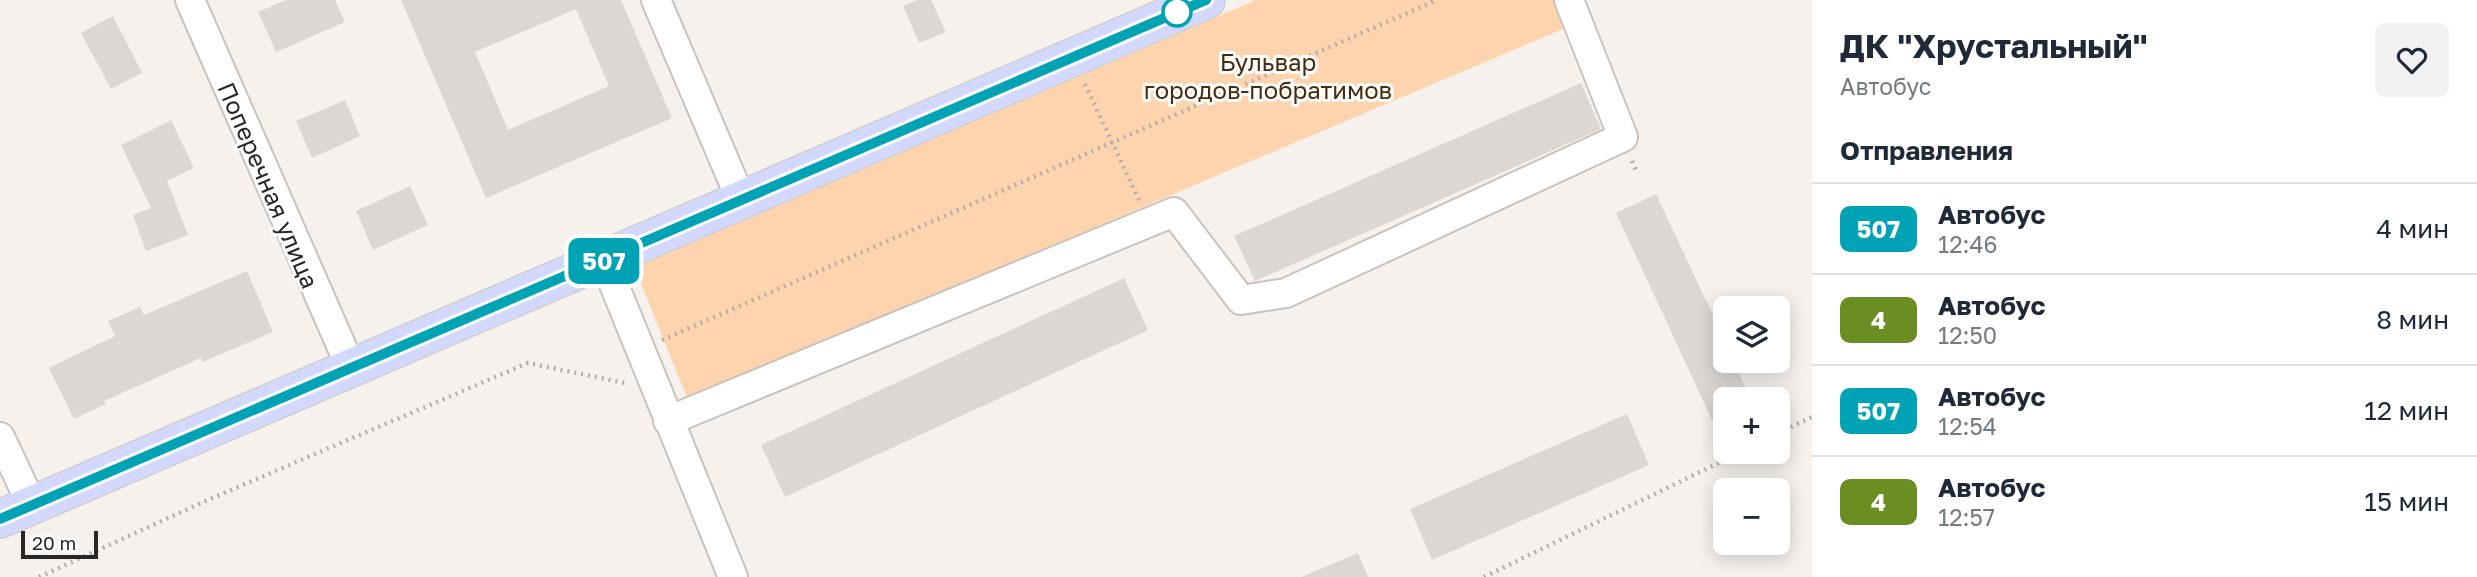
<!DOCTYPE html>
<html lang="ru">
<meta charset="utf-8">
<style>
body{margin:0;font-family:"Golos Text",sans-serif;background:#f2f2f3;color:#1f2937;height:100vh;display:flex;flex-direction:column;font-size:26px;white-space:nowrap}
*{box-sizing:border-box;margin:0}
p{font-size:23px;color:#747a83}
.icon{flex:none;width:38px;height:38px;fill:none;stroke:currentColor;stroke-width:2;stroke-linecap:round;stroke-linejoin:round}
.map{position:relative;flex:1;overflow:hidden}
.sheet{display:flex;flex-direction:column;background:#fff;width:665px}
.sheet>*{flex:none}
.badge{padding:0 14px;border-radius:10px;font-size:24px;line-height:46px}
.fabs{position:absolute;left:1713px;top:296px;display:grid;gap:14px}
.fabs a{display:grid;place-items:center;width:77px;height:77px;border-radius:10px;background:#fff;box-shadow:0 4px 18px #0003;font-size:35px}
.scale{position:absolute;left:21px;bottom:18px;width:77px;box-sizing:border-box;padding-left:7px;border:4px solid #292726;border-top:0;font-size:19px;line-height:24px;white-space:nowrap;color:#292726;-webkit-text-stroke:5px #fff;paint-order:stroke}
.map>.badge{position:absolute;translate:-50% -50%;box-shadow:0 0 0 4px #fff}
h2{padding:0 28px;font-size:26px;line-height:63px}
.round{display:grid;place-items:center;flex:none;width:74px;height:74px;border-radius:10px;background:#f2f2f3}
.headline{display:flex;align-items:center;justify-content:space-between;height:119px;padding:0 28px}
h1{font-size:33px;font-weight:700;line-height:52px}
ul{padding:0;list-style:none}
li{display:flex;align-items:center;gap:21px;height:91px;padding:0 28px;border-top:2px solid #e0e1e3}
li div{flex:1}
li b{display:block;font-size:26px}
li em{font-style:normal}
li .badge{min-width:77px;font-weight:700;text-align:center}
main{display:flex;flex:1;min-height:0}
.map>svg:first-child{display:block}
.green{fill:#fed4ae}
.building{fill:#dcd7d3;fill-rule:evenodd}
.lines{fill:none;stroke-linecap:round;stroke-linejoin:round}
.minor-casing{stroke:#c8c3bf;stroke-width:32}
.major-casing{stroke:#d0cfcf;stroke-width:40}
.path{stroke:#b2aeab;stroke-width:4.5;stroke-dasharray:2 5;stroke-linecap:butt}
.minor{stroke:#fff;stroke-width:28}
.major{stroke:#d2d8fe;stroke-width:37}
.line-casing{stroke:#fff;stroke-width:16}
.line{stroke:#00a3b4;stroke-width:10}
.stop-dot{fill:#fff;stroke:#00a3b4;stroke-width:3.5}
.labels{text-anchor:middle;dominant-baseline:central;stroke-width:6;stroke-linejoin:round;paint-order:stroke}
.park-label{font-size:24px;fill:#482c0e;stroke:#fff}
.street-label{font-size:24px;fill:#292726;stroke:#fff}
</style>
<main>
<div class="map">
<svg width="1812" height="577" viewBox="0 0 1812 577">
<rect width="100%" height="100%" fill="#f6f1ed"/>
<path class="green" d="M1256 0H1559L1570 26 688 400 634 266Z"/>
<path class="building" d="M286 0H335L345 22 276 52 258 12Z
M401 0H621L672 118 486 198ZM576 9 609 86 508 130 475 52Z
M917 0H931L946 32 919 43 903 6Z
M113 16 142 73 111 89 81 33Z
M1581 83 1601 129 1255 281 1234 236Z
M345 100 360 136 312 158 296 121Z
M171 120 194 168 167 181 188 235 146 251 133 215 151 208 121 145Z
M410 186 428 225 373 250 356 211Z
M1656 194 1726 343V360H1733L1751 399H1726V450L1616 213Z
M247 271 273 332 202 362 201 358 104 401 106 404 74 419 49 368 115 336 108 321 140 307 144 315Z
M1124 278 1148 330 785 497 761 445Z
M1627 414 1649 465 1432 560 1410 509Z
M1358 553 1368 577H1302Z"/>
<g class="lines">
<defs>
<path id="minor" d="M190 0 351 368
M656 0 742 202
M604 260 733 577
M668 421 1174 212 1241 300 1286 293 1623 137 1569 0
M0 437 32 505"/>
<path id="major" d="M0 519 1206 0"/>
</defs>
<use href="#minor" class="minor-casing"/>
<use href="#major" class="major-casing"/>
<path class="path" d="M1085 84 1139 200
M1632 161 1637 173
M662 340 1437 0
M1778 433 1812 417
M39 577 210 499 528 363 625 383
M1484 577 1741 452"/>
<use href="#minor" class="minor"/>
<use href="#major" class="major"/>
</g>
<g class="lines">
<defs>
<path id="line" d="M0 519 1206 0"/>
</defs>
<use href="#line" class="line-casing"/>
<use href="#line" class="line"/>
</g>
<circle class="stop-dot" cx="1177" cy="12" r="14"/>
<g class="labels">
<g class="park-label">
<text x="1268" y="61">Бульвар<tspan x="1268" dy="28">городов-побратимов</tspan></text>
</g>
<g class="street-label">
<text transform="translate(269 185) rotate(67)">Поперечная улица</text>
</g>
</g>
</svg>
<div class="fabs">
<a><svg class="icon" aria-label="layers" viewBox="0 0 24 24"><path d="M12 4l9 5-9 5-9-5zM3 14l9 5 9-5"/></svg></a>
<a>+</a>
<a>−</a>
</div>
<div class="scale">20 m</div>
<b class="badge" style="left:604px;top:261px;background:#00a3b4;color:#fff">507</b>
</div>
<section class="sheet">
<div class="headline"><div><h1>ДК &quot;Хрустальный&quot;</h1><p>Автобус</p></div><a class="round"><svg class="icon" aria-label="heart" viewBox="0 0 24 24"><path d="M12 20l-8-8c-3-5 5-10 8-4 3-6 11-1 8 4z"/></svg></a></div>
<h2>Отправления</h2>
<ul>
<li><span class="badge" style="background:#00a3b4;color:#fff">507</span><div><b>Автобус</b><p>12:46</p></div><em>4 мин</em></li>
<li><span class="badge" style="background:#6b8e23;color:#fff">4</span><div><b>Автобус</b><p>12:50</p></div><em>8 мин</em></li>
<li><span class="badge" style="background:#00a3b4;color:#fff">507</span><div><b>Автобус</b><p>12:54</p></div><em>12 мин</em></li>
<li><span class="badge" style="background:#6b8e23;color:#fff">4</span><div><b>Автобус</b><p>12:57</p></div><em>15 мин</em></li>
</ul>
</section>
</main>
